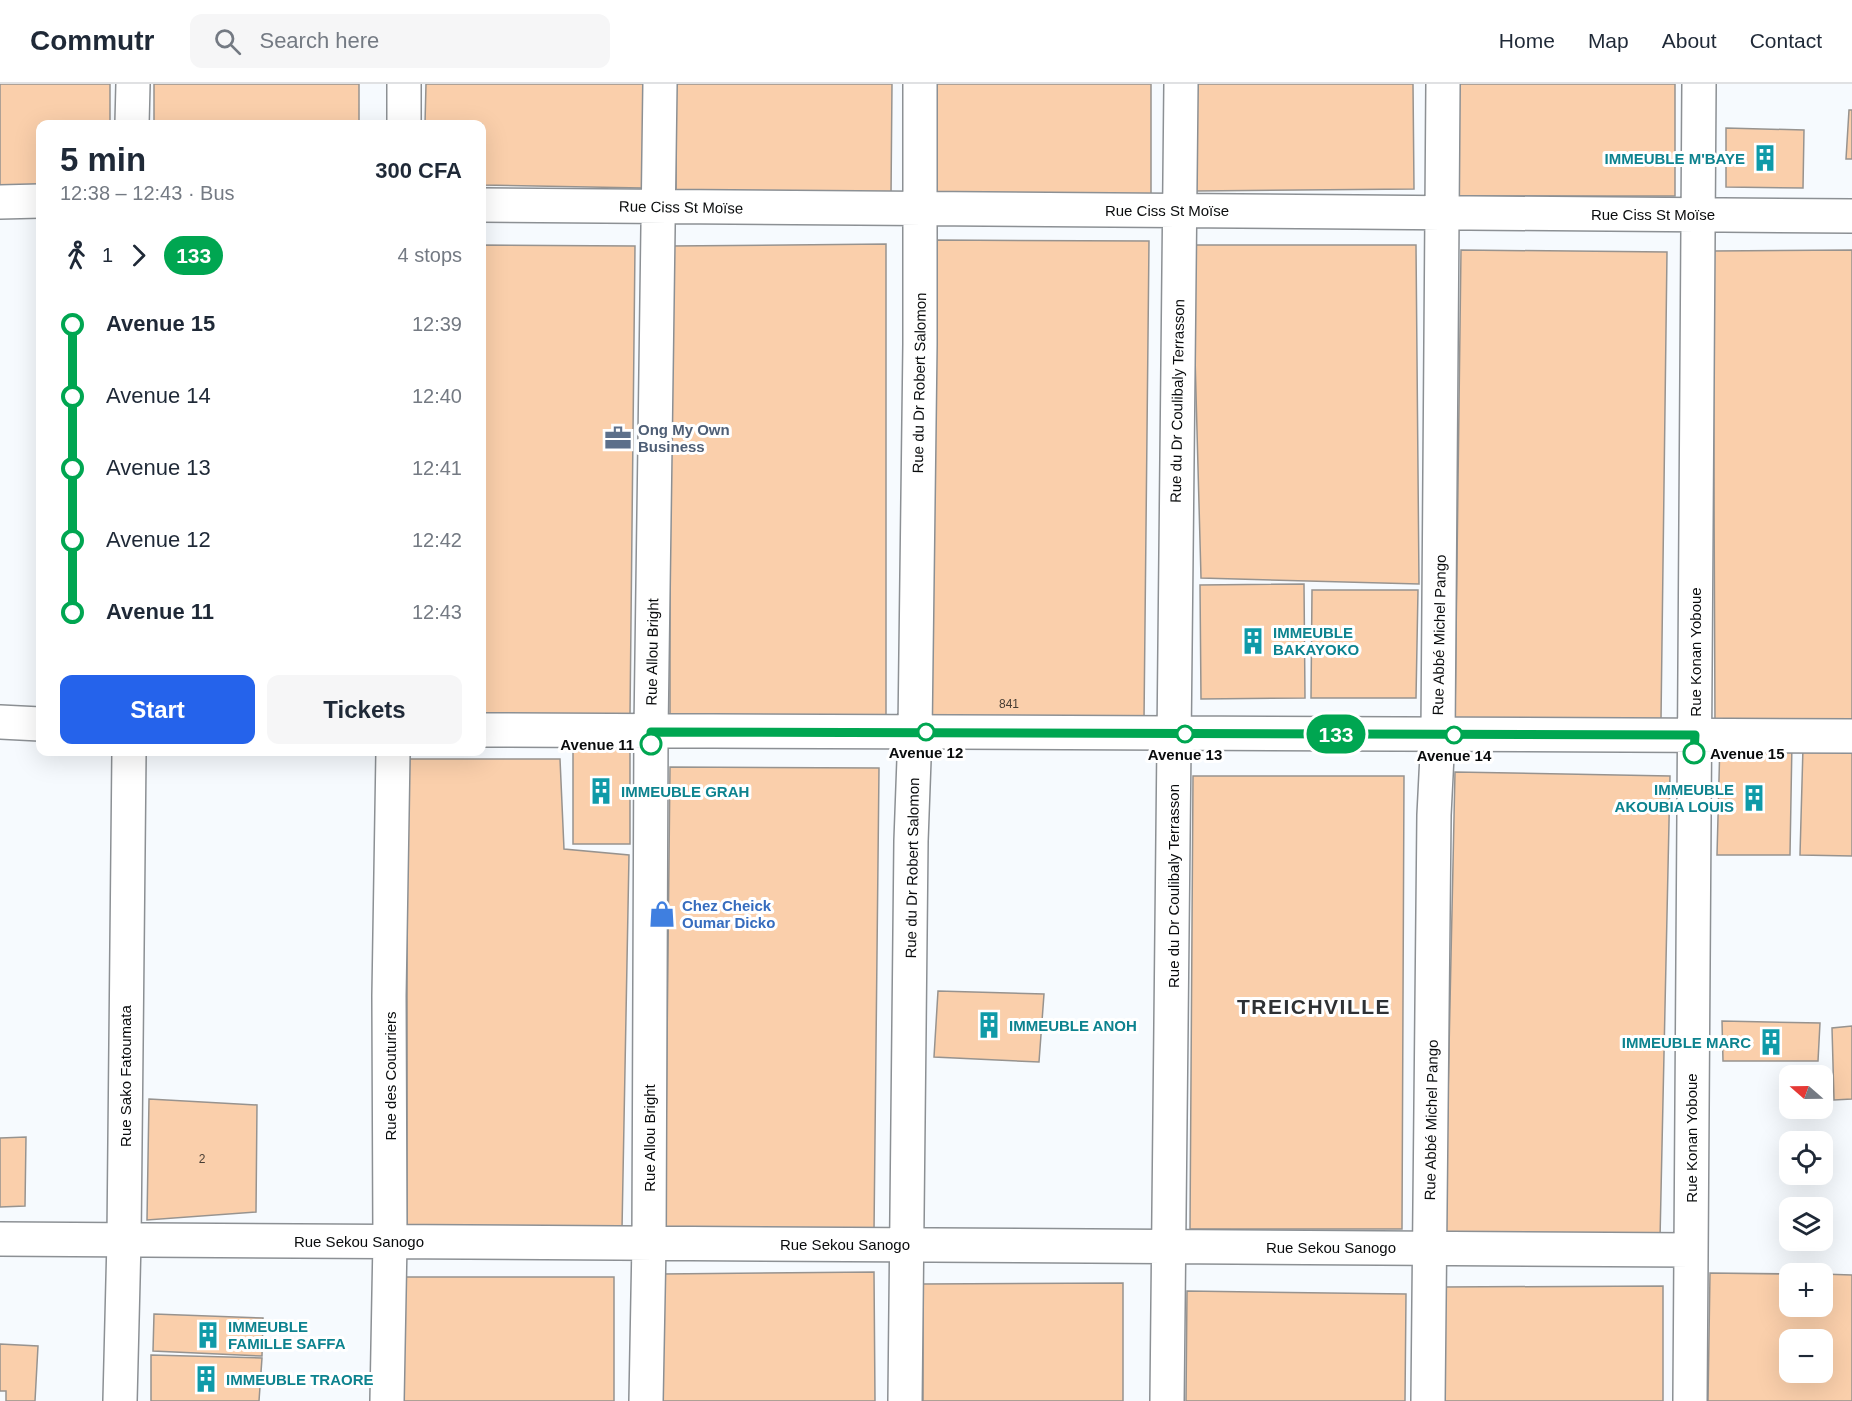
<!DOCTYPE html>
<meta charset="utf-8">
<style>
body{margin:0;font-family:Helvetica,sans-serif;background:#f6f6f7;color:#1f2937;height:100vh;display:flex;flex-direction:column;font-size:22px;white-space:nowrap}
*{box-sizing:border-box;margin:0}
p{font-size:20px;color:#747a83}
.icon{flex:none;width:33px;height:33px;fill:none;stroke:currentColor;stroke-width:2;stroke-linecap:round;stroke-linejoin:round}
.map{position:relative;flex:1;overflow:hidden}
.details{position:absolute;left:36px;top:36px;width:450px;height:636px;display:flex;flex-direction:column;background:#fff;border-radius:12px;box-shadow:0 6px 24px #0002}
.details>*{flex:none}
.badge{padding:0 12px;border-radius:20px;font-size:21px;line-height:39px}
.needle{width:39px;rotate:290deg}
.controls{position:absolute;left:1779px;top:981px;display:grid;gap:12px}
.controls a{display:grid;place-items:center;width:54px;height:54px;border-radius:12px;background:#fff;box-shadow:0 6px 24px #0002;font-size:30px}
.map>.badge{position:absolute;translate:-50% -50%;box-shadow:0 0 0 3px #fff}
.legs{display:flex;align-items:center;gap:9px;height:66px;padding:0 24px;font-size:20px}
.legs p{margin-inline-start:auto}
.summary{display:flex;align-items:center;justify-content:space-between;height:102px;padding:0 24px}
h1{font-size:33px;font-weight:800;line-height:45px}
.cta{display:flex;gap:12px;margin-top:auto;padding:12px 24px}
.cta a{flex:1;height:69px;border-radius:12px;background:#2563eb;color:#fff;font-size:24px;font-weight:800;line-height:69px;text-align:center}
.cta a+a{background:#f6f6f7;color:#1f2937}
ul{padding:0 24px;list-style:none}
li{display:flex;align-items:center;gap:21px;height:72px;font-size:22px}
li i{display:grid;place-items:center;width:9px;height:100%;margin:0 8px;background:currentColor}
li i::after{content:'';width:15px;height:15px;margin:-8px;border:4px solid;border-radius:50%;background:#fff}
li p{margin-inline-start:auto}
li:first-child i{background:linear-gradient(#0000 50%,currentColor 0)}
li:last-child i{background:linear-gradient(currentColor 50%,#0000 0)}
header{display:flex;align-items:center;gap:36px;box-sizing:border-box;height:84px;padding:0 30px;background:#fff;border-bottom:2px solid #e0e1e3}
header strong{font-size:28px}
nav{display:flex;gap:33px;margin-inline-start:auto;font-size:21px}
.search{width:420px;height:54px;background:#f6f6f7;display:flex;align-items:center;gap:15px;box-sizing:border-box;padding:0 21px;border-radius:12px;color:#747a83;font-size:22px}
.map>svg:first-child{display:block}
.building{fill:#facfab;stroke:#97938f;stroke-width:1.5;fill-rule:evenodd}
.lines{fill:none;stroke-linecap:round;stroke-linejoin:round}
.minor-casing{stroke:#8c9094;stroke-width:36}
.minor{stroke:#fff;stroke-width:33}
.line-1-casing{stroke:#fff;stroke-width:14}
.line-1{stroke:#00a651;stroke-width:9}
.stop-1-dot{fill:#fff;stroke:#00a651;stroke-width:3}
.labels{text-anchor:middle;dominant-baseline:central;stroke-width:6;stroke-linejoin:round;paint-order:stroke}
.number-label{font-size:12px;fill:#463d34}
.culture-label{font-size:15px;font-weight:bold;fill:#0d838f;stroke:#fff;text-anchor:start}
.street-label{font-size:15px;fill:#0a0c0d;stroke:#fff}
.service-label{font-size:15px;font-weight:bold;fill:#4e5e75;stroke:#fff;text-anchor:start}
.stop-label{font-size:15px;font-weight:bold;fill:#0a0c0d;stroke:#fff}
.shop-label{font-size:15px;font-weight:bold;fill:#366cbe;stroke:#fff;text-anchor:start}
.district-label{font-size:21px;font-weight:bold;letter-spacing:1.5px;fill:#2e3134;stroke:#fff}
</style>
<header>
<strong>Commutr</strong>
<div class="search"><svg class="icon" aria-label="search" viewBox="0 0 24 24"><circle cx="10" cy="10" r="6"/><path d="M15 15l6 6"/></svg>Search here</div>
<nav><a>Home</a><a>Map</a><a>About</a><a>Contact</a></nav>
</header>
<div class="map">
<svg width="1852" height="1317" viewBox="0 0 1852 1317">
<rect width="100%" height="100%" fill="#f6fafe"/>
<path class="building" d="M0 0H110V40H40V101H0Z
M154 0H359V40H154Z
M426 0H646L643 104 482 101V40H425Z
M676 0H892L891 113H676Z
M935 0H1151V111H935Z
M1195 0H1413L1414 105 1196 107Z
M1455 0H1675V112H1454Z
M1849 26H1852V75H1846Z
M1726 44 1804 46 1803 104 1726 103Z
M936 156 1149 157 1144 636 930 634Z
M886 160V632L670 634V162Z
M482 161 635 162 630 632H482Z
M1192 161H1416L1419 500 1201 494Z
M1461 166 1667 168 1661 636 1455 634Z
M1852 166V640L1715 641 1713 167Z
M1304 500 1305 614 1201 615 1200 501Z
M1312 506H1418L1416 614H1311Z
M630 653V760H573V654Z
M1720 657H1792L1790 771H1717Z
M1803 663 1852 664V772L1800 771Z
M407 675H560L564 765 629 771 622 1145H407Z
M670 683 879 684 874 1148 665 1147Z
M1455 688 1670 692 1660 1155 1445 1151Z
M1193 692H1404L1402 1145H1190Z
M938 907 1044 910 1039 978 934 973Z
M1722 937 1820 939 1818 977H1723Z
M1852 942V1015L1834 1016 1832 944Z
M149 1015 257 1021 256 1128 147 1136Z
M26 1053 25 1122 0 1123V1054Z
M874 1188 875 1317H663L662 1190Z
M1710 1189 1790 1190V1222H1822V1190L1852 1191V1317H1708ZM1790 1256H1822V1288H1790Z
M404 1193H614V1317H404Z
M1123 1199V1317H923V1200Z
M1663 1202V1317H1443V1203Z
M1187 1207 1406 1210 1405 1317H1186Z
M154 1230 263 1234 262 1272 153 1267Z
M0 1260 38 1262 35 1317H6V1307H0Z
M151 1271 262 1274 259 1317H151Z"/>
<g class="lines">
<defs>
<path id="minor" d="M132 40 133 0
M404 40V0
M0 118 40 117
M482 121 1852 132
M0 638 40 640
M482 646 1852 652
M0 1155 1691 1166
M120 1317 124 1156 129 668
M387 1317 390 1157 389 912 393 668
M646 1317 649 1159 651 647 660 0
M905 1317 911 757 915 648 920 260V0
M1167 1317 1181 0
M1428 1317 1434 731 1438 651 1443 0
M1690 1317 1699 0"/>
</defs>
<use href="#minor" class="minor-casing"/>
<use href="#minor" class="minor"/>
</g>
<g class="lines">
<defs>
<path id="line-1" d="M651 660V648L1695 651 1694 669"/>
</defs>
<use href="#line-1" class="line-1-casing"/>
<use href="#line-1" class="line-1"/>
</g>
<defs>
<symbol id="building-bare" viewBox="-9 -9 18 18"><path d="M-4-6H4V6H1V3H-1V6H-4ZM-2.5-4.3h1.7v1.8h-1.7ZM.8-4.3h1.7v1.8H.8ZM-2.5-1h1.7V.8h-1.7ZM.8-1h1.7V.8H.8Z" fill="#0f9aa8" stroke="#fff" stroke-width="2.5" paint-order="stroke"/></symbol>
<symbol id="office-bare" viewBox="-9 -9 18 18"><path d="M-6-3h4V-5.5h4V-3h4V5H-6ZM-1-4.5V-3h2v-1.5ZM-6 0V1H6V0Z" fill="#5c6f8a" stroke="#fff" stroke-width="2.5" paint-order="stroke"/></symbol>
<symbol id="shop-bare" viewBox="-9 -9 18 18"><path d="M-5-2.5h2.3a2.7 3.5 0 0 1 5.4 0H5L5.5 6h-11ZM-1.5-2.5h3a1.5 2.3 0 0 0-3 0Z" fill="#3f7fe0" stroke="#fff" stroke-width="2.5" paint-order="stroke"/></symbol>
</defs>
<g fill-rule="evenodd">
<use href="#building-bare" x="1746" y="55" width="38" height="38"/>
<use href="#office-bare" x="599" y="335" width="38" height="38"/>
<use href="#building-bare" x="1234" y="538" width="38" height="38"/>
<use href="#building-bare" x="582" y="688" width="38" height="38"/>
<use href="#building-bare" x="1735" y="695" width="38" height="38"/>
<use href="#shop-bare" x="643" y="811" width="38" height="38"/>
<use href="#building-bare" x="970" y="922" width="38" height="38"/>
<use href="#building-bare" x="1752" y="939" width="38" height="38"/>
<use href="#building-bare" x="189" y="1232" width="38" height="38"/>
<use href="#building-bare" x="187" y="1276" width="38" height="38"/>
</g>
<g class="stop-1-dot">
<circle cx="926" cy="648" r="8"/>
<circle cx="1185" cy="650" r="8"/>
<circle cx="1454" cy="651" r="8"/>
<circle cx="651" cy="660" r="10"/>
<circle cx="1694" cy="669" r="10"/>
</g>
<g class="labels">
<g class="number-label">
<text x="1009" y="620">841</text>
<text x="202" y="1075">2</text>
</g>
<g class="culture-label">
<text x="1745" y="74" text-anchor="end">IMMEUBLE M'BAYE</text>
<text x="1273" y="548">IMMEUBLE<tspan x="1273" dy="17">BAKAYOKO</tspan></text>
<text x="1734" y="705" text-anchor="end">IMMEUBLE<tspan x="1734" dy="17">AKOUBIA LOUIS</tspan></text>
<text x="621" y="707">IMMEUBLE GRAH</text>
<text x="1009" y="941">IMMEUBLE ANOH</text>
<text x="1751" y="958" text-anchor="end">IMMEUBLE MARC</text>
<text x="228" y="1242">IMMEUBLE<tspan x="228" dy="17">FAMILLE SAFFA</tspan></text>
<text x="226" y="1295">IMMEUBLE TRAORE</text>
</g>
<g class="street-label">
<text transform="translate(681 123) rotate(1)">Rue Ciss St Moïse</text>
<text x="1167" y="126">Rue Ciss St Moïse</text>
<text x="1653" y="130">Rue Ciss St Moïse</text>
<text transform="translate(919 299) rotate(-89)">Rue du Dr Robert Salomon</text>
<text transform="translate(1177 317) rotate(-89)">Rue du Dr Coulibaly Terrasson</text>
<text transform="translate(1439 551) rotate(-89)">Rue Abbé Michel Pango</text>
<text transform="translate(652 568) rotate(-89)">Rue Allou Bright</text>
<text transform="translate(1695 568) rotate(-90)">Rue Konan Yoboue</text>
<text transform="translate(912 784) rotate(-89)">Rue du Dr Robert Salomon</text>
<text transform="translate(1173 802) rotate(-90)">Rue du Dr Coulibaly Terrasson</text>
<text transform="translate(125 992) rotate(-90)">Rue Sako Fatoumata</text>
<text transform="translate(390 992) rotate(-90)">Rue des Couturiers</text>
<text transform="translate(1431 1036) rotate(-89)">Rue Abbé Michel Pango</text>
<text transform="translate(649 1054) rotate(-90)">Rue Allou Bright</text>
<text transform="translate(1691 1054) rotate(-90)">Rue Konan Yoboue</text>
<text x="359" y="1157">Rue Sekou Sanogo</text>
<text x="845" y="1160">Rue Sekou Sanogo</text>
<text x="1331" y="1163">Rue Sekou Sanogo</text>
</g>
<g class="service-label">
<text x="638" y="345">Ong My Own<tspan x="638" dy="17">Business</tspan></text>
</g>
<g class="stop-label">
<text x="634" y="660" text-anchor="end">Avenue 11</text>
<text x="926" y="668">Avenue 12</text>
<text x="1710" y="669" text-anchor="start">Avenue 15</text>
<text x="1185" y="670">Avenue 13</text>
<text x="1454" y="671">Avenue 14</text>
</g>
<g class="shop-label">
<text x="682" y="821">Chez Cheick<tspan x="682" dy="17">Oumar Dicko</tspan></text>
</g>
<g class="district-label">
<text x="1314" y="922">TREICHVILLE</text>
</g>
</g>
</svg>
<div class="controls">
<a><svg class="needle" viewBox="-14 -14 28 28"><path d="M0-13l5 13h-10z" fill="#e53935"/><path d="M0 13l5-13h-10z" fill="#747a83"/></svg></a>
<a><svg class="icon" aria-label="locate" viewBox="0 0 24 24"><circle cx="12" cy="12" r="6"/><path d="M12 2v4M12 18v4M2 12h4M18 12h4"/></svg></a>
<a><svg class="icon" aria-label="layers" viewBox="0 0 24 24"><path d="M12 4l9 5-9 5-9-5zM3 14l9 5 9-5"/></svg></a>
<a>+</a>
<a>−</a>
</div>
<b class="badge" style="left:1336px;top:650px;background:#00a651;color:#fff">133</b>
<section class="details">
<div class="summary"><div><h1>5 min</h1><p>12:38 – 12:43 · Bus</p></div><b>300 CFA</b></div>
<div class="legs"><svg class="icon" aria-label="walk" viewBox="0 0 24 24"><circle cx="13" cy="4" r="2"/><path d="M13 8l-2 6 4 7M11 14l-3 7M7 12l3-4h3l4 4"/></svg>1<svg class="icon" aria-label="forward" viewBox="0 0 24 24"><path d="M9 5l7 7-7 7"/></svg><b class="badge" style="background:#00a651;color:#fff">133</b><p>4 stops</p></div>
<ul>
<li><i style="color:#00a651"></i><b>Avenue 15</b><p>12:39</p></li>
<li><i style="color:#00a651"></i><span>Avenue 14</span><p>12:40</p></li>
<li><i style="color:#00a651"></i><span>Avenue 13</span><p>12:41</p></li>
<li><i style="color:#00a651"></i><span>Avenue 12</span><p>12:42</p></li>
<li><i style="color:#00a651"></i><b>Avenue 11</b><p>12:43</p></li>
</ul>
<div class="cta"><a>Start</a><a>Tickets</a></div>
</section>
</div>
